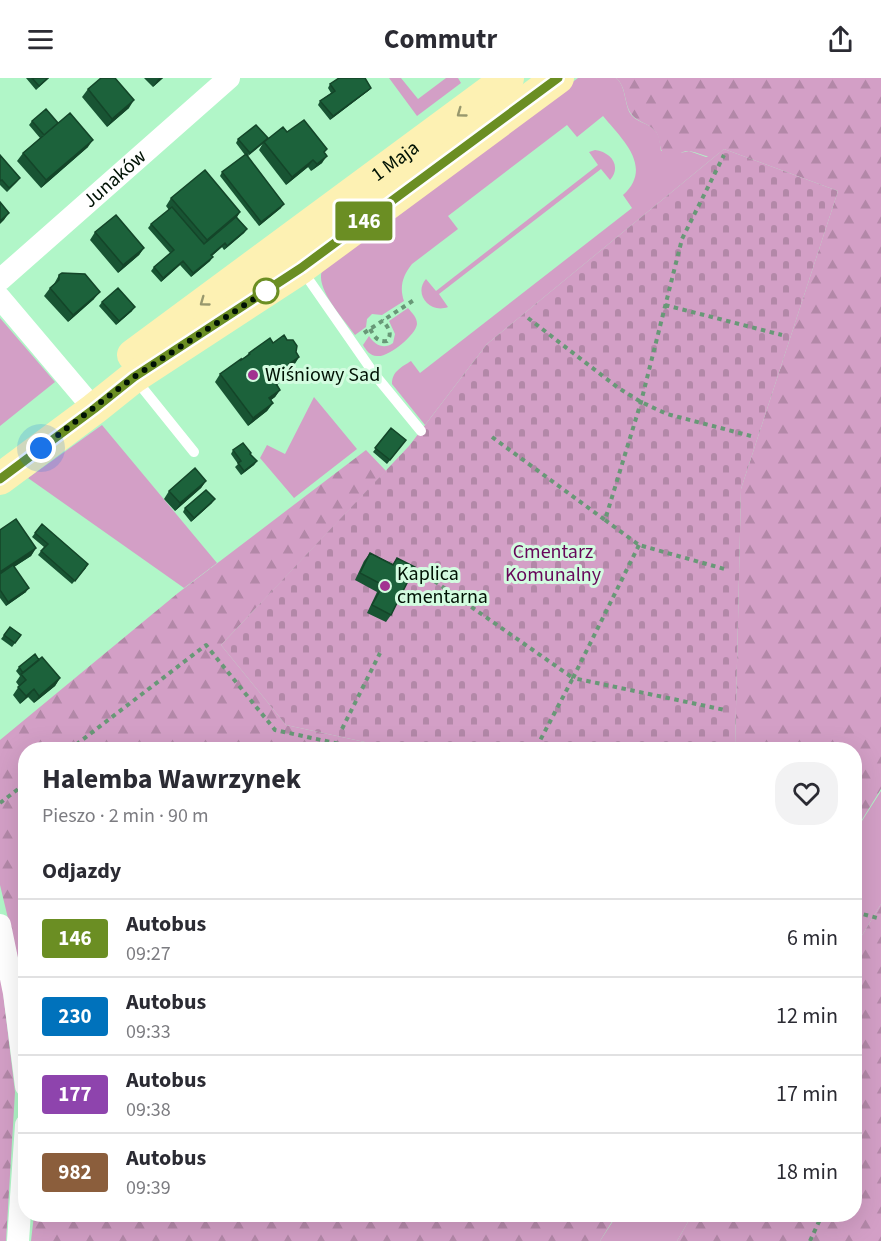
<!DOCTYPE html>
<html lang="pl">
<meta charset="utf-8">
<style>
body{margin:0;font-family:"Source Sans 3",sans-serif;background:#f2f2f3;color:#2b2b33;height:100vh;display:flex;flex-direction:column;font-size:22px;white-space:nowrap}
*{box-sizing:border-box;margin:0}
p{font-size:20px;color:#7c7c81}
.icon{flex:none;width:33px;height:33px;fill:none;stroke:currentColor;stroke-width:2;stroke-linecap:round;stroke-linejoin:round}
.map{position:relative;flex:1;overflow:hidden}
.sheet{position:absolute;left:18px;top:664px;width:844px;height:480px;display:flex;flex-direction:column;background:#fff;border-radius:24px;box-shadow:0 6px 24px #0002}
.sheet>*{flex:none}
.badge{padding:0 12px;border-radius:4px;font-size:21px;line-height:39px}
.you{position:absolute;width:30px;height:30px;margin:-15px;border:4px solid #fff;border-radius:50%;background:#1a73e8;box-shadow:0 0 0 9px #1a73e833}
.map>.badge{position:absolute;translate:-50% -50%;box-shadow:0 0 0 3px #fff}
h2{padding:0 24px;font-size:22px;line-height:54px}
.round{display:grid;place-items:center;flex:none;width:63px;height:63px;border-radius:24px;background:#f2f2f3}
.head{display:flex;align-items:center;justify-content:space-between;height:102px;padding:0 24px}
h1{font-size:28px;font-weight:700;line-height:45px}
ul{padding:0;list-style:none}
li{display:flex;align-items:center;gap:18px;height:78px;padding:0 24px;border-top:2px solid #e1e1e2}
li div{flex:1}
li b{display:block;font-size:22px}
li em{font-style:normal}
li .badge{min-width:66px;font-weight:700;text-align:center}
header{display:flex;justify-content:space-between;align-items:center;height:78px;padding:0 24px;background:#fff;font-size:27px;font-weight:700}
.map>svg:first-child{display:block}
.green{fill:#d39fc6}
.forest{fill:url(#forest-firs)}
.cemetery{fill:url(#cemetery-stones)}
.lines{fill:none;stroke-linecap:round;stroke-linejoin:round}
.path{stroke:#689877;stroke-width:4;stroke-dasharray:4.5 4.5;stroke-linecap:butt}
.service{stroke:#fff;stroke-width:10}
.minor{stroke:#fff;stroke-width:22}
.secondary{stroke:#fdf1b3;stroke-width:32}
.wall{fill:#185433}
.shaded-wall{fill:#144529}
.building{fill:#1c623b;stroke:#144529;stroke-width:1.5}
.oneway{stroke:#98986d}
.line-casing{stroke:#fff;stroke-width:14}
.line{stroke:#6b8e23;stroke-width:9}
.walk{stroke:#001204;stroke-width:6;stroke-dasharray:0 10.8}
.stop-dot{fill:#fff;stroke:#6b8e23;stroke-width:3}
.poi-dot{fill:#a23290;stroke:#d3fce0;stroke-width:2}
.labels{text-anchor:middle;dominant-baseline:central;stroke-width:6;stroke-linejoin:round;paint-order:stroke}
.street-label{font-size:20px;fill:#001204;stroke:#d3fce0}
.poi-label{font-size:20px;fill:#001204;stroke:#d3fce0;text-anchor:start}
.park-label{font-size:20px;fill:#660659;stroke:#d3fce0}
</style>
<header><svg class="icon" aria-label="menu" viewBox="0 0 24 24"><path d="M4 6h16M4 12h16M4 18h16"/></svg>Commutr<svg class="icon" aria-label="share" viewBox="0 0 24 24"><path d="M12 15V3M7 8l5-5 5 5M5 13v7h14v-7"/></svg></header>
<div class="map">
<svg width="881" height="1163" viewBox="0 0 881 1163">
<defs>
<pattern id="forest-firs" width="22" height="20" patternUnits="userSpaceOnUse" patternTransform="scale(1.5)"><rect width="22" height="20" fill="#d39fc6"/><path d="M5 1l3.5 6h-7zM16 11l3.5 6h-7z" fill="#b388a8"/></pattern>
<pattern id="cemetery-stones" width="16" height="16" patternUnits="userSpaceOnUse" patternTransform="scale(1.5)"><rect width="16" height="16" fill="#d39fc6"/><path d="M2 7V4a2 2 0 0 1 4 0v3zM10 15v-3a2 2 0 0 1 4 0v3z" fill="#b388a8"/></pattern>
</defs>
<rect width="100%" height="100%" fill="#b1f6c8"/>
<path class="green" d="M389 0H401L418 21 446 0H458L461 5 417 38Z
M578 0H616C626 8 624 24 630 35 637 46 650 44 657 55 660 60 660 67 661 73L680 75 689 73 706 79 724 71 487 266 425 347 392 306C392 293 402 289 411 283L420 295 632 130 623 117C654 89 622 61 603 38L577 59 567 47 448 138 458 151 412 186C403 197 399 209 404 223L382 237 372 236 367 241 366 249 355 257C345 243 320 216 321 198 321 193 324 189 326 185Z
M595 72C611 74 622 88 610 102L601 91 439 216 448 229C430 236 413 216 426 201L436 213 598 87 589 74Z
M408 230C412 235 417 239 417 246 416 257 388 280 377 278 370 278 366 272 363 267L369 258C375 267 384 272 393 265L395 256 389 243Z
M0 240 55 304 0 348Z
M314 319 357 371 294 420 260 380 267 367 285 376Z
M102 347 217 485 184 510 28 400Z
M881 713V826L855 869V754Z
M617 1137H692L677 1163H600Z"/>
<path class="forest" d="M616 0H881V711L855 753V672H735L741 411 838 113 724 71C708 84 706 76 689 73 680 72 675 82 667 78 658 74 661 61 656 54 649 44 636 45 630 34 624 23 626 8 616 0Z
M366 372 386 393 221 567 286 647 402 672H26L25 911 0 807V662L178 515Z
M881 826V1163H677L692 1137H855V869Z
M0 889 15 1014 6 1163H0Z
M34 1137H616L600 1163H31Z"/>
<path class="cemetery" d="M724 71 838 113 741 411 735 672H402L286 647 221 567 409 368 487 266Z"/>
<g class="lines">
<path class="path" d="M665 227 782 257
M528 240 617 309 641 324 667 336 751 358
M370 251C375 259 377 264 387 263 393 255 388 249 382 242
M364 255 414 222
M492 359 605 442 641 324 682 161 724 77
M605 442 639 467 728 492
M639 467 573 600 725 632
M427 498 573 600 535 672
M342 651 380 575
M69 672 206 567 275 652 367 672
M0 725 26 705
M855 834 881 841
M810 1163 822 1137"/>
<path class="service" d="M302 192 375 297 421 353
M136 302 194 374"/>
<g class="minor">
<path id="s1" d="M0 202 229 0"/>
<path d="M0 220 94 331"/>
<path d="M0 847 14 915 26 1008"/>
<path d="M18 1163 26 1047"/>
</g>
<g class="secondary">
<path id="s2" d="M133 277 508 0"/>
<path d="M0 401 94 331 134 299 301 190 558 0"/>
</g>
</g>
<path class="wall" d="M26 0H49L36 12Z
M144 0H163L153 9Z
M330 6 371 10 368 13 330 42 318 27 320 23 331 15 328 10Z
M88 11 129 30 107 49 82 19Z
M32 43 58 45 88 69 41 110 17 83 23 75 40 60 29 47Z
M287 54 325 75 322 85 311 93 308 89 286 107 259 72 263 65 247 78 281 130 259 148 220 98 222 94 245 77 236 65 238 61 266 63Z
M0 77 20 100 17 104 7 114 0 107Z
M171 120 240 134 237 139 247 151 244 155 224 172 222 169 212 178 210 183 191 199 180 187 161 204 151 193 154 189 170 175 148 150 151 146 169 132 166 128Z
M95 154 144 170 139 177 118 195 90 162Z
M59 197 94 221 68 244 44 218 50 210 54 206Z
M102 224 132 233 116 247 99 228Z
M273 265 296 274 299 279 294 287 291 289 293 291 287 299 277 307 280 312 275 319 271 322 273 325 267 333 248 348 215 304 220 296 241 282 246 278 249 275Z
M391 350 406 362 387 386 373 374Z
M233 372 250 376 257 383 254 387 241 397 235 389 238 386 231 376Z
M206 403 201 410 175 433 164 421 169 413Z
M212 425 191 444 183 434 185 430Z
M0 452 36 470 31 478 14 489 26 514 6 528 0 520Z
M35 455 86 490 72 506 38 477 44 469 32 459Z
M370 475 393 486 397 480 391 537 386 544 367 535 377 514 355 502 364 483Z
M10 549 21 557 12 569 1 561Z
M39 582 60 600 55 608 34 625 28 619 20 626 13 617 19 608 16 604 20 598 16 593 19 589Z"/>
<path class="shaded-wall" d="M160 0H163L153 9 158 1Z
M371 10 368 13 330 42 333 38Z
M134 22 129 30 107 49 112 41Z
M268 60 265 64 247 79 250 75Z
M93 62 88 69 41 110 46 102Z
M327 78 322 85 311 93 317 86Z
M313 82 308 89 286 107 292 99Z
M284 126 281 130 259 148 261 144Z
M240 134 235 142 201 170 207 162Z
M9 135 4 142 0 146V143Z
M247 151 244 155 224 172 227 168Z
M225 165 222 169 208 181 211 177Z
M144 170 139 177 118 195 123 187Z
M213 179 210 183 191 199 193 195Z
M183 183 180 187 161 204 163 200Z
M100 214 94 221 68 244 73 237Z
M135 229 132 233 116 247 119 243Z
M299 279 294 287 284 294 289 286Z
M293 291 287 299 270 312 275 304Z
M280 312 275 319 263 328 269 320Z
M273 325 267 333 248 348 253 340Z
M257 383 254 387 241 397 244 393Z
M206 403 201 410 175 433 180 425Z
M215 421 212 425 191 444 194 440Z
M36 470 31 478 0 498V494Z
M29 510 26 514 6 528 8 524Z
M60 600 55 608 34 625 39 618Z
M34 611 28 619 20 626 26 618Z"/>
<path class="building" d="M32 0H48L39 8Z
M101 0H115L134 22 112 41 88 11Z
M339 0H365L371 10 333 38 320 23 335 13 330 6Z
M46 31 58 45 44 57 32 43Z
M70 35 93 62 46 102 23 75Z
M304 42 327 71 324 74 327 78 317 86 313 82 292 99 264 64 283 49 287 54Z
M256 47 268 60 250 75 238 61Z
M246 76 284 126 261 144 222 94Z
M0 77 20 100 9 110 2 102 0 103Z
M205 92 240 134 207 162 171 120Z
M0 124 9 135 0 143Z
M172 129 204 166 236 139 247 151 227 168 225 165 211 177 213 179 193 195 183 183 163 200 154 189 174 172 151 146Z
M116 137 144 170 123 187 95 154Z
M62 195 85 196 100 214 73 237 50 210 59 202V197Z
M118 210 135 229 119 243 102 224Z
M284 257 287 262H293L297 268 296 274 299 279 289 286 293 291 275 304 280 312 269 320 273 325 253 340 220 296 241 281V282L250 276 249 275 270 260 273 265Z
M391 350 406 362 390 382 375 370Z
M243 365 251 375 250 376 257 383 244 393 238 385 241 383 233 372Z
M195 390 206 403 180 425 169 413Z
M206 412 215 421 194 440 185 430Z
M16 441 36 470 0 494V452Z
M42 446 88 486 75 503 41 473 48 466 35 455Z
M370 475 393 487 397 480 415 489 391 537 372 527 383 507 360 495Z
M13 487 29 510 8 524 0 512V496Z
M10 549 21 557 15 565 4 557Z
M35 576 39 582 23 595 19 589Z
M42 579 60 600 39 618 34 611 26 618 18 609 26 602 21 596Z"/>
<defs><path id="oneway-chevron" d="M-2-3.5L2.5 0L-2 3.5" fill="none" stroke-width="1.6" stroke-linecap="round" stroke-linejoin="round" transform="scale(1.5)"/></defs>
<g class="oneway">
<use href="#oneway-chevron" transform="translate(461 35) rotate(144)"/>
<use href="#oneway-chevron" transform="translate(204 224) rotate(144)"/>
</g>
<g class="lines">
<defs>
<path id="line" d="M0 401 94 331 134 299 301 190 558 0"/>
</defs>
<use href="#line" class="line-casing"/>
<use href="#line" class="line"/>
<path class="walk" d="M41 370 134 299 266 213"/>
</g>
<circle class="stop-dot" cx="266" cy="213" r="12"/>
<g class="poi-dot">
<circle cx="253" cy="297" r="6"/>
<circle cx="385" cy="508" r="6"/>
</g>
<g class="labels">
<g class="street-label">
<text stroke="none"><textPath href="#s2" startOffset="326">1 Maja</textPath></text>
<text stroke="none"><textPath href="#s1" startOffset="153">Junaków</textPath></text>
</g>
<g class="poi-label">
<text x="265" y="297">Wiśniowy Sad</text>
<text x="397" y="496">Kaplica<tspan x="397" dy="23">cmentarna</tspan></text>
</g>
<g class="park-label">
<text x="553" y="474">Cmentarz<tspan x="553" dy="23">Komunalny</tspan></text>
</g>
</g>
</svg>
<div class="you" style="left:41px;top:370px"></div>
<b class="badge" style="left:364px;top:143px;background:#6b8e23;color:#fff">146</b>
<section class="sheet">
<div class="head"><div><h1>Halemba Wawrzynek</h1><p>Pieszo · 2 min · 90 m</p></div><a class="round"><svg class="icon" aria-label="heart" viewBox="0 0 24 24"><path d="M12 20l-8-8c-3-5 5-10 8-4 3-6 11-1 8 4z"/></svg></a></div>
<h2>Odjazdy</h2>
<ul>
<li><span class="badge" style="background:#6b8e23;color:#fff">146</span><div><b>Autobus</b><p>09:27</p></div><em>6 min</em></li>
<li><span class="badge" style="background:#0072bc;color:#fff">230</span><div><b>Autobus</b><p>09:33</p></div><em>12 min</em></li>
<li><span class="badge" style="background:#8e44ad;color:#fff">177</span><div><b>Autobus</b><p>09:38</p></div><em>17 min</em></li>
<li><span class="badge" style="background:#8b5e3c;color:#fff">982</span><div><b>Autobus</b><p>09:39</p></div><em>18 min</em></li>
</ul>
</section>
</div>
